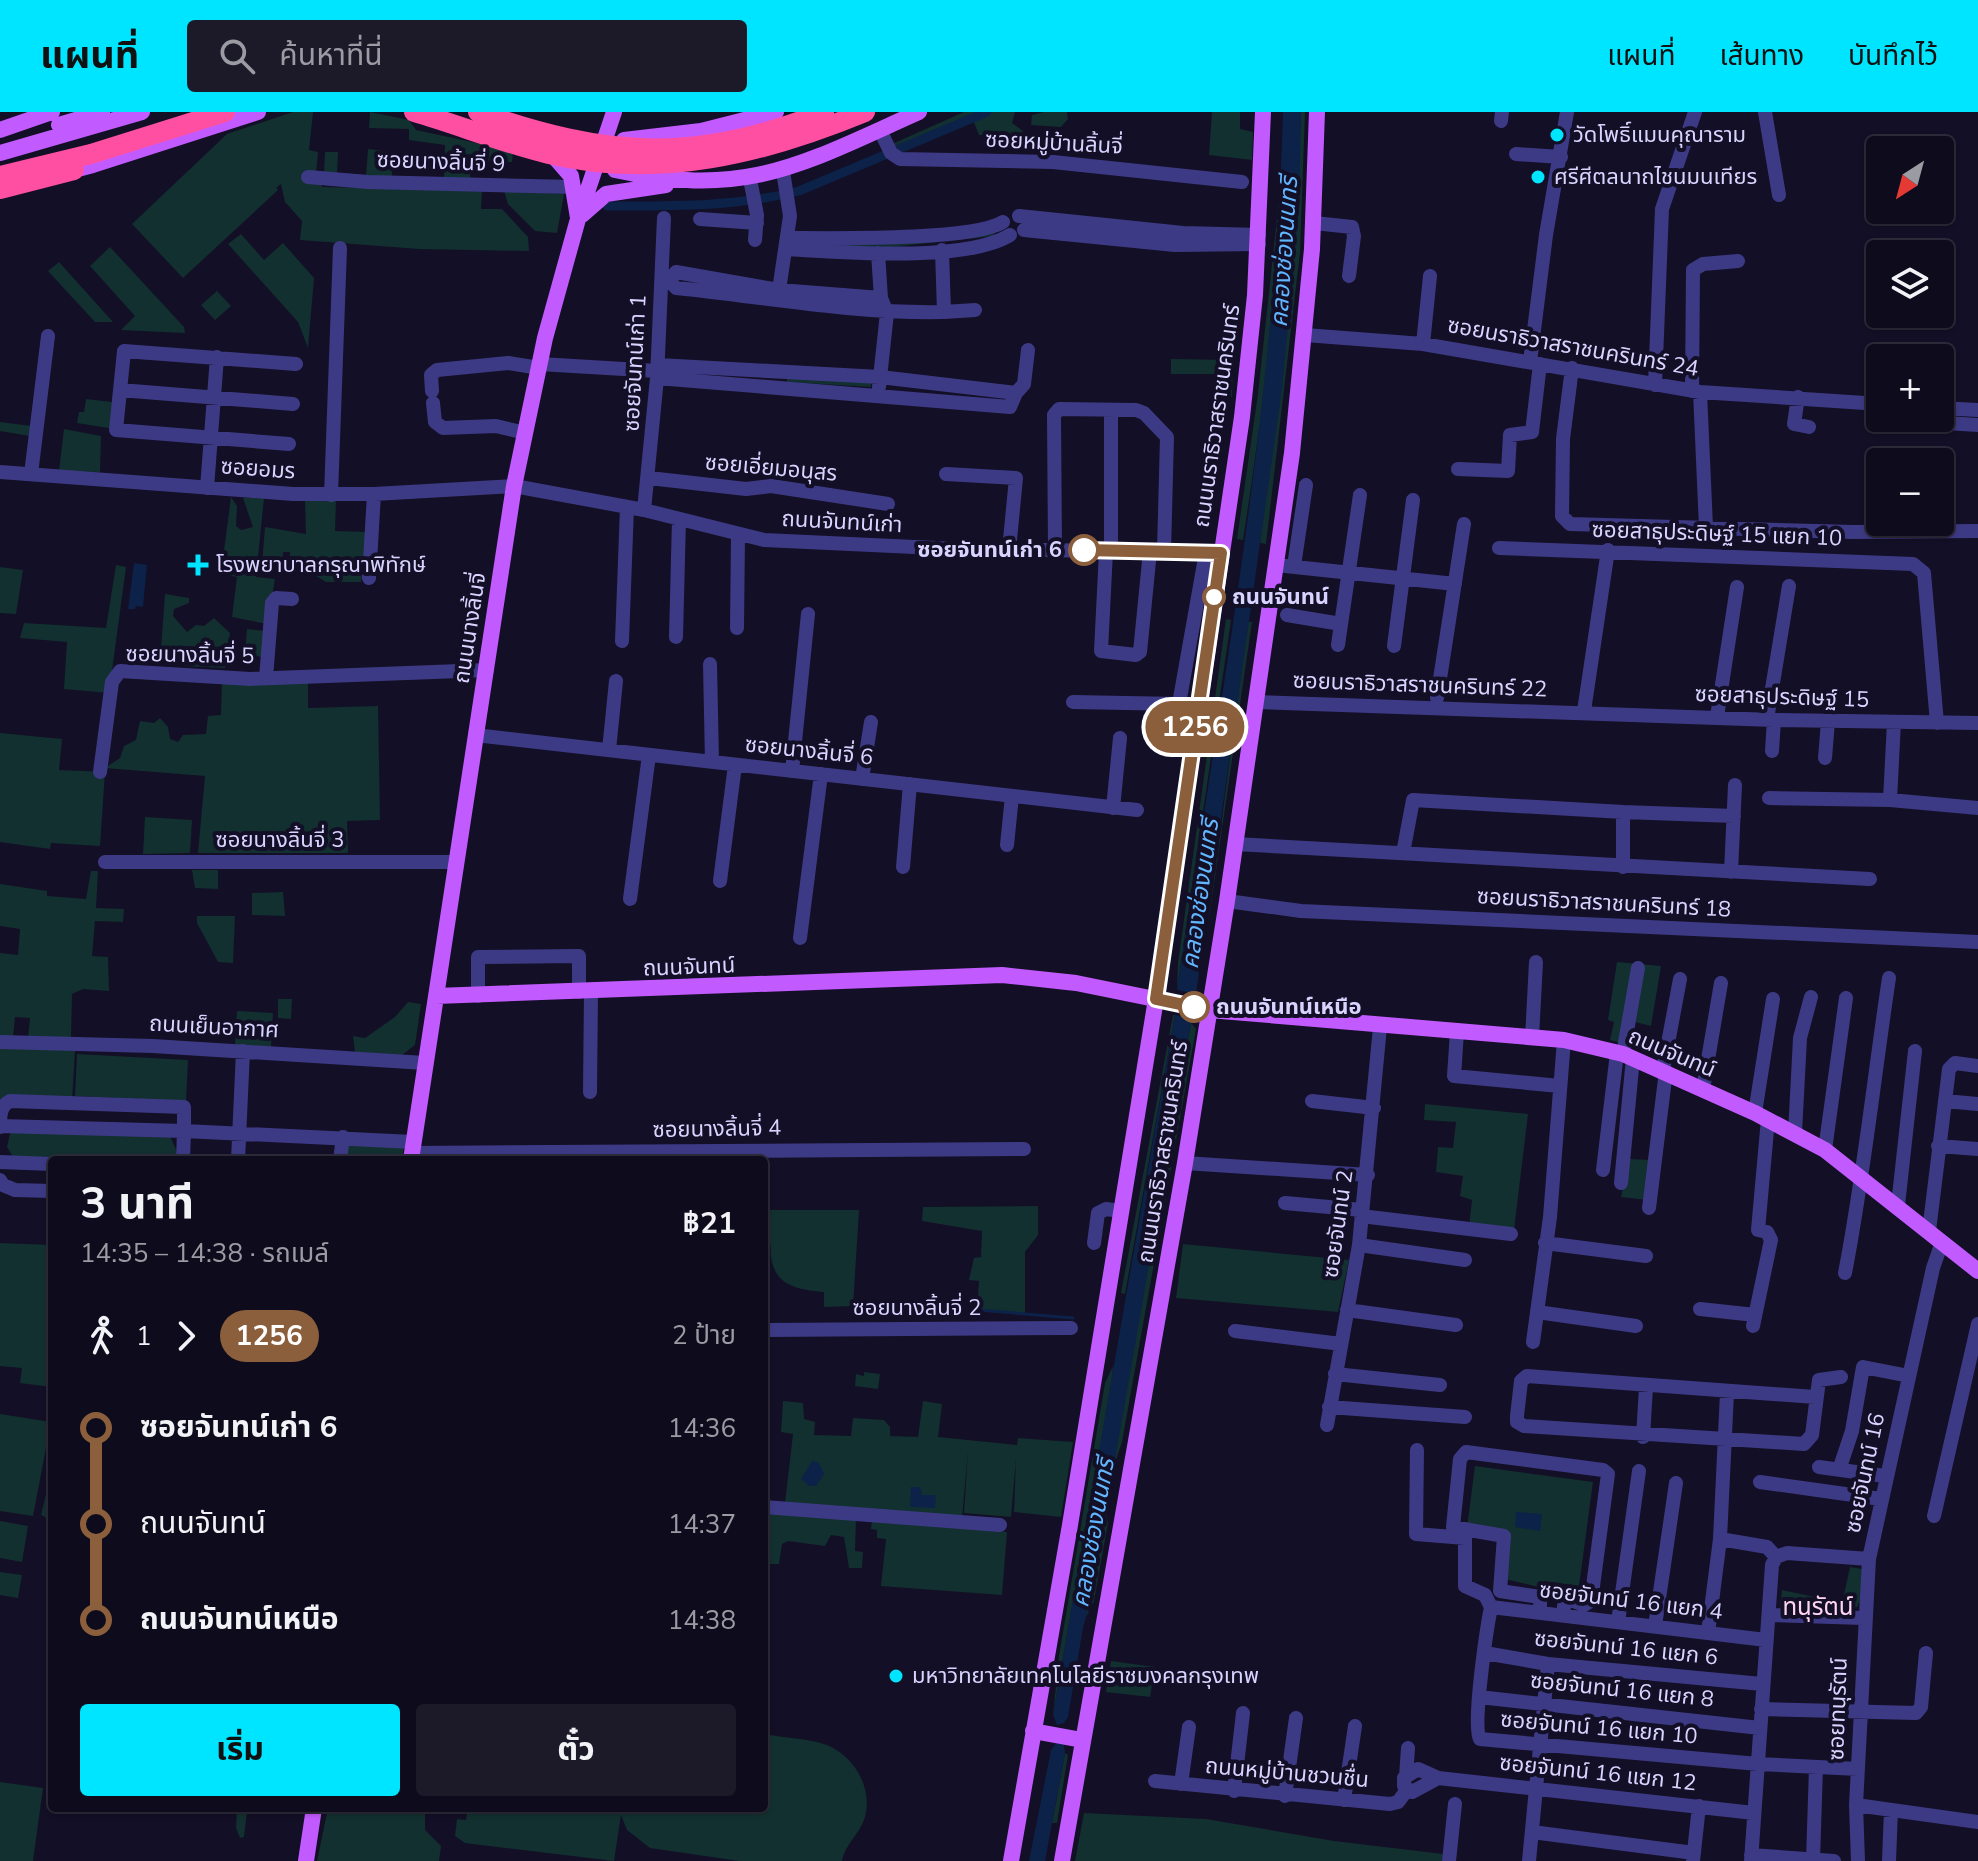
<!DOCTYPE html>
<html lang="th">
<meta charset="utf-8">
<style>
body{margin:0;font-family:"Nunito Sans","Noto Sans Thai",sans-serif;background:#1c1929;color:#f1f3f6;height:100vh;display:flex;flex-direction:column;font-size:30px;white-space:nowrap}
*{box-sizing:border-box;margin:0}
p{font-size:26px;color:#9b9ba3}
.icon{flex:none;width:44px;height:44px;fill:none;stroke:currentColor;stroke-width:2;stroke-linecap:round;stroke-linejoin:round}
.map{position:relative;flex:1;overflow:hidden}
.sheet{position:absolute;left:48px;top:1044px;width:720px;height:656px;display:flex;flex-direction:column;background:#0e0b1c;border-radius:8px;box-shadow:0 2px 6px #0004,0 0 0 2px #2e2b3b}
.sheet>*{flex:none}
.badge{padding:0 16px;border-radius:26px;font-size:28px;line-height:52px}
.needle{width:52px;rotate:216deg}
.controls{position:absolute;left:1866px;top:24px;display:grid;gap:16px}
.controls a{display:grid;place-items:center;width:88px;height:88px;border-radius:8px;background:#0e0b1c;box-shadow:0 2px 6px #0004,0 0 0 2px #2e2b3b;font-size:40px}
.map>.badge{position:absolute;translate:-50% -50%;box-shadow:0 0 0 4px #fff}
.legs{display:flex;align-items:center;gap:12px;height:88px;padding:0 32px;font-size:26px}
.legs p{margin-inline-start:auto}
.head{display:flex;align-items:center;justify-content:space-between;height:136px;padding:0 32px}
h1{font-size:44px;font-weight:700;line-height:60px}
.action{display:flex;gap:16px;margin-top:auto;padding:16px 32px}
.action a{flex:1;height:92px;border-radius:8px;background:#00e5ff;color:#111;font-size:32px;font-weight:700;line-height:92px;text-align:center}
.action a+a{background:#1c1929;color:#f1f3f6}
ul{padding:0 32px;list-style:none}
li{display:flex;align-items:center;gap:28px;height:96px;font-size:30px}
li i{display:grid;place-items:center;width:12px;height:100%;margin:0 10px;background:currentColor}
li i::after{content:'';width:20px;height:20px;margin:-10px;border:6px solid;border-radius:50%;background:#0e0b1c}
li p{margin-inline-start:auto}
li:first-child i{background:linear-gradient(#0000 50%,currentColor 0)}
li:last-child i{background:linear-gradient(currentColor 50%,#0000 0)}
header{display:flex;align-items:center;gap:48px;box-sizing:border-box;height:112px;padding:0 40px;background:#00e5ff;color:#111}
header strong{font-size:38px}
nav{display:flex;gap:44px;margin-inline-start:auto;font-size:28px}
.search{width:560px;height:72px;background:#1c1929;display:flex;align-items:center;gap:20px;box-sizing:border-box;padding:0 28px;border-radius:8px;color:#9b9ba3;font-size:30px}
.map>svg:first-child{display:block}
.green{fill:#12302f}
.water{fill:#0c2248}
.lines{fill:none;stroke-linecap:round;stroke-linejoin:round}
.stream{stroke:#0c2248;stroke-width:3}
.canal{stroke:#0c2248;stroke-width:9}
.minor{stroke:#3d3a85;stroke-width:14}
.major{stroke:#c25bff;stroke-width:16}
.highway{stroke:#ff4fa3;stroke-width:20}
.highway-bridge{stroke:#ff4fa3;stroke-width:20}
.line-1-casing{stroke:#fff;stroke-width:18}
.line-1{stroke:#8b5e3c;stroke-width:12}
.poi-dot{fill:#00e5ff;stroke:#130f26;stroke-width:3}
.stop-1-dot{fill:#fff;stroke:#8b5e3c;stroke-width:4}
.labels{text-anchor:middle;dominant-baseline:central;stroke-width:8;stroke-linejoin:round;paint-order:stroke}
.poi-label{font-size:22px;fill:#d9d4ff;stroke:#130f26;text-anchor:start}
.street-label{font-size:22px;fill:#d9d4ff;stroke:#130f26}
.stop-label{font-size:22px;font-weight:bold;fill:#d9d4ff;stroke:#130f26;text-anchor:start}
.water-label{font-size:24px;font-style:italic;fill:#62b6ff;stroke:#130f26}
.neighbourhood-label{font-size:24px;fill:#ffd6f0;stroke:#130f26}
</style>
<header>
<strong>แผนที่</strong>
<div class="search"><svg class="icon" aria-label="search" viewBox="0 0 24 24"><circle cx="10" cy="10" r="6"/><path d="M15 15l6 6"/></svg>ค้นหาที่นี่</div>
<nav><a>แผนที่</a><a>เส้นทาง</a><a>บันทึกไว้</a></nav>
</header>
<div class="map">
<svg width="1978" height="1749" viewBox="0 0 1978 1749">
<rect width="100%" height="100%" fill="#130f26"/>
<path class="green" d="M293 0H313L309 38 318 40 316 62 322 75 482 78 481 97H502L528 125 529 139 419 137 300 128 302 109 285 90 281 72 276 76 278 78 183 166 132 112 227 22Z
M370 0 409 8 416 18 513 39 512 50 471 49 470 68 444 67 445 33 409 28V17L369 16Z
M964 0H1015L1012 11 1023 19V25L979 23 973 8 894 39 890 33Z
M1044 0H1067L1068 7 1061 15 1031 13 1032 3Z
M1212 0H1240V17L1253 20 1252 48 1209 43Z
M1301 0H1305L1300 140 1266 432 1260 431 1293 169Z
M368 37 391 40 392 65 366 64Z
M325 40H338L337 63 324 62Z
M1280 78C1276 196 1261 312 1243 428L1237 427 1258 282Z
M504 79 564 82 557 121 535 119 508 92Z
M994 121 995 124 891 135 802 134Z
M241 122 264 148 283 131 314 166 308 236 298 210 228 132Z
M110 135 184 215 185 221 121 218 135 204 90 154Z
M59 150 113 210H95L48 159Z
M217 179 231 194 215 208 201 193Z
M1171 247 1233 248 1232 285 1222 284V262H1171Z
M787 264 871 269V275L787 270Z
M113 280 115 317 77 311 79 300H84L86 287 112 290Z
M0 310 32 314 30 324 0 319Z
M64 317 101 324 100 360 59 359Z
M231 385 237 394 236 414 241 418 253 415 243 386H264L256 465 275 467 267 512 232 505 237 465 221 462Z
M305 388H336L335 419 367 420 361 470H326L290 448V440H283V455L262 452 265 415 306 422Z
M116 453 126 455 109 581 64 577 67 530 20 526 24 511 106 516Z
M0 455 23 458 16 502 0 501Z
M165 482 189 486V491L174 497 173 504 187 520 196 513 204 514 214 506 230 521 225 556 183 554 184 539 161 537Z
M1226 507 1231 508 1177 878 1178 851Z
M1248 510H1252L1206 827Z
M247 517 266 519 264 545 245 543Z
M222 568H308V596L378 594 380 708 347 709 348 741H198L205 664 105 656 120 646 124 634 136 628 140 609 154 611 160 606 168 615 170 627 178 630 183 623 206 622 208 604 221 603Z
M0 621 62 627 59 658 105 660 100 734 51 731 50 737 0 730Z
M145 705 192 708 190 741 143 742Z
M192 758H218V777L195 776Z
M91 759H98L96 796 124 797 123 810 95 809 92 844 108 845 109 879 83 877 72 882 71 927 28 926 30 906 15 905 13 925 0 926V841L18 843 20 817 0 814V772L47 779V784L86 787Z
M283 780 285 804 252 803V781Z
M197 804H235L233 851 218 850 197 811Z
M1617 850 1661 854 1651 914 1627 908 1622 931 1610 928 1614 910 1608 908Z
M278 887H292L291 907 278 906Z
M408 890 421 892 415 933 402 943 355 940 353 924 365 926 395 905Z
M237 899 273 901 271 935 235 934Z
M1173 903H1175L1125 1182 1121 1181Z
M1191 911 1196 917 1122 1330 1111 1363Z
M0 935 75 938 72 989 0 987Z
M77 942 188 948 186 989 75 984Z
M1425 992 1528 1002 1514 1118 1469 1115 1472 1088 1460 1084 1463 1064 1436 1060 1438 1035 1453 1036 1456 1010 1424 1008Z
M11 1017 169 1022 178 1042 175 1048H15L7 1035Z
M348 1033 404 1035 402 1048H345Z
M1629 1047 1651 1048 1647 1088 1621 1085Z
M1038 1094V1123L1025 1140V1203L977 1199 979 1169 969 1168 974 1146 981 1145 982 1119 922 1109 923 1095Z
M764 1098H859L853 1194 824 1195V1180C803 1178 778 1176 772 1150 769 1137 774 1131 764 1120Z
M0 1131 52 1133V1275L20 1271 22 1256 0 1254Z
M1183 1132 1349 1148 1338 1200 1176 1186Z
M1113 1254 1112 1267 1053 1603 1059 1544 1105 1271Z
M864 1260 880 1262 878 1277 855 1274 856 1262 864 1264Z
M783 1289 803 1291 804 1307 815 1310 814 1323 851 1324 853 1306 884 1308 890 1315V1324L918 1325 923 1289 942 1292 938 1325 1017 1333 1018 1326 1073 1330 1061 1405 1014 1400 1016 1347 1011 1405 964 1401 968 1339 962 1406 785 1391 793 1322 781 1320Z
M0 1302 51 1310 33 1404 0 1399Z
M1475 1354 1593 1370 1579 1474 1545 1469 1543 1476 1505 1467 1507 1425 1467 1416Z
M52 1357V1409L41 1403Z
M764 1401 856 1407 855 1439 863 1440 862 1456H849L844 1425 831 1423 825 1434 788 1429 782 1432 779 1452H766L764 1465Z
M1106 1401 1108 1411 1094 1489 1085 1507Z
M872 1408 1007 1420 1002 1483 881 1474 886 1427 877 1426V1418L871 1417Z
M0 1409 28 1414 22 1450 0 1446Z
M1850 1455 1862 1457V1485L1857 1495 1844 1498 1780 1495 1782 1478 1833 1489 1843 1487Z
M0 1460 22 1463 18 1486 0 1483Z
M1111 1549 1155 1555 1150 1585 1106 1580Z
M764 1622C784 1626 808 1626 827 1633 854 1644 873 1676 865 1705 860 1722 845 1732 842 1749H739L650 1736 627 1718 621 1703 614 1749 465 1731 455 1724 457 1707 466 1708 468 1696H764Z
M1065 1641 1068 1643 1057 1711H1052Z
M0 1670 43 1676 33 1749H0Z
M237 1696 247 1699 244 1725 240 1726 236 1716Z
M328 1696H425V1718L441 1734 439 1749H317Z
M1084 1701 1206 1707 1334 1729 1443 1742 1442 1749H1075Z"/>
<path class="water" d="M1283 0H1301L1299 96 1282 277 1196 882 1177 878C1220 585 1275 297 1283 0Z
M134 451 147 453 143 495 136 494 135 497H128Z
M1175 903 1192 906 1191 911 1091 1486 1083 1516 1068 1605 1064 1611 1057 1613 1053 1603Z
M813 1348 819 1351 824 1362 816 1374H809L801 1367Z
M911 1375H920L922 1383H936L935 1396 910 1395Z
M1516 1400 1542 1402 1540 1419 1515 1415Z
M1056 1631 1064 1633 1065 1641 1045 1749H1029L1051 1638Z"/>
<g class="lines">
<path class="stream" d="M979 1198 1073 1206"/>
<path class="canal" d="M607 94C673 94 735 95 799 79L987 0"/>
<path class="minor" d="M1765 0 1779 83
M1501 9 1502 0
M880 18 891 41 900 47 1053 50 1242 70
M1516 42 1561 45
M308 65 368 70 573 75
M750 67 757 103 755 128
M1019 104 1183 121 1259 123
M700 107 757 111
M1314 111 1352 115 1354 124 1349 164
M1024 118 1175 133 1259 132
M788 126C830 126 972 129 1003 110
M786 137C842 140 964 151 1010 123
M878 141 881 186 887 201 879 275
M778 185 790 104 783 59
M881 186 779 178 676 160 669 168 676 176C766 185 853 202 944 200L942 138
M944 200 975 198
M1305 223 1423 232 1700 280 1880 292
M1423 232 1430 164
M1530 250 1546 123 1567 0
M540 252 657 259
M1572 256 1563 327 1562 404 1570 412 1853 420 1978 419
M657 266 1010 295 1016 281 880 265 658 253
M1655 273 1662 97 1695 0
M120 278 293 292
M432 279 431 263 437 258 508 251 539 256
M1692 279 1693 158 1703 152 1738 149
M1700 280 1706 415
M1016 281 1024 272 1028 238
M1798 285 1794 312 1809 315
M433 291 435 310 443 316 496 314 525 321
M1940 296 1978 298
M1111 299V439
M1898 308 1978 313
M289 332 116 318 124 239 296 252
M1458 357 1508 359 1510 323 1532 320 1540 252
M0 360 293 382H374L514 374 644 398 764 428 936 436 1221 441
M31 362 48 224
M946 362 1016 366 1009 438
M649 366 746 377 771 374 888 392
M207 376 217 245
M331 383 340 136
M644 398 657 266 664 106
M1499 436 1913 452 1924 461 1937 611
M1055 438 1054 303 1059 297 1136 298 1144 301 1167 325 1164 439
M1106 439 1101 539 1136 543 1140 540 1150 439
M1276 453 1455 472
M1294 454 1306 373
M369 466 374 382
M1287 503 1341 512
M737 516 738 422
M676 525 679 407
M622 529 627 395
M1338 533 1360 383
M1394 534 1413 388
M710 552 712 650
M266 566 272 491 276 486 292 487
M1437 586 1464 412
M1073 590 1179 592 1206 440
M1255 590 1774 608 1978 611
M1584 599 1608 438
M1717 605 1737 475
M1767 607 1789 474
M475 623 1137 698
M609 638 616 569
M1772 639 1774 608
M1825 646 1828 609
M792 659 808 502
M100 660 112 570 120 559 250 567 487 558
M862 667 871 610
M1769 686 1890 688 1978 696
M1890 688 1894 610
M1113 696 1120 626
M1235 732 1870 767
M1007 733 1012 684
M1403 741 1413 688 1623 700
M105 750H456
M903 755 910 672
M1623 755V700L1734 704
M1731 760 1735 673
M720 769 735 653
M630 787 649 643
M1227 789 1301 799 1978 830
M800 826 821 662
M478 884V845L579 844V880
M1457 920 1454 964 1560 974
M1532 926 1536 850
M0 930 153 934 425 951
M1623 942 1638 856
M1663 958 1680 867
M1703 977 1721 871
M590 980 591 880
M1312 989 1374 996
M1945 989 1978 992
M1755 1001 1773 887
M0 1015C0 1004 0 994 10 989L184 995V1019L0 1014
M1795 1021 1800 926 1811 885
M1938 1034 1978 1037
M1825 1038 1846 886
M412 1041 1024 1037
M183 1048 184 1019 413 1030
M238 1048 243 939
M340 1048 343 1025
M0 1050 52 1052
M1185 1051 1368 1063
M1603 1058 1617 941
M0 1068 3 1073 15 1078 52 1079
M1621 1071 1633 946
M1285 1091 1362 1098
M1898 1093 1915 939
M1649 1096 1666 959
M1361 1104 1511 1122
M1929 1119 1949 957 1955 951 1978 954
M1094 1131 1098 1101 1106 1097 1121 1099
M1545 1131 1646 1144
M1359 1133 1465 1148
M1845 1161C1864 1063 1874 965 1889 866
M1700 1197 1755 1203
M1347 1198 1456 1213
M1537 1200 1636 1214
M1753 1214 1771 1128 1767 1120 1758 1118 1768 1007
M764 1218 1071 1216
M1235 1219 1341 1232
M1533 1230 1550 1105 1564 928
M1335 1262 1440 1273
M1815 1285 1527 1264 1521 1269 1517 1304V1310L1524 1314 1804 1332 1812 1323 1819 1268 1841 1265
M1329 1295 1465 1305
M1327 1313 1359 1133 1380 915
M1643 1325 1646 1275
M1417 1338 1416 1422 1465 1426V1474L1485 1483 1491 1495C1487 1515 1472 1614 1480 1627L1758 1652 1858 1657
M1819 1355 1885 1364
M1840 1355 1852 1319 1863 1255 1909 1264
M1760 1370 1881 1387
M764 1395 1000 1413
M1934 1404 1978 1212
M1720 1427 1767 1435 1776 1445
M1540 1485 1549 1477 1565 1486
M1491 1495 1766 1528
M1540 1500V1485L1500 1479 1504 1424 1453 1415 1460 1347 1466 1340 1603 1358 1608 1362 1591 1489 1584 1493 1565 1486 1563 1503
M1769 1503 1863 1506
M1618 1510 1639 1359
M1655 1514 1676 1371
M1708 1521 1720 1427 1727 1281
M1485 1541 1548 1552 1762 1572
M1479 1585 1760 1616
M1761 1597 1916 1601 1921 1595 1926 1541
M1406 1665 1408 1636
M1438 1666 1412 1680 1404 1674V1666L1418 1657 1438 1666 1754 1701
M1155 1669 1390 1692 1398 1690 1407 1678
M1181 1672 1189 1615
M1234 1679 1243 1601
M1285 1684 1296 1606
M1344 1688 1355 1614
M1856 1693 1978 1710
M1532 1720 1694 1741
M1751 1743 1834 1749
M1813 1748 1816 1655
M1449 1749 1455 1692
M1529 1749 1548 1552
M1693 1749 1699 1694
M1751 1749 1772 1453 1776 1445 1787 1441 1869 1447
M1858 1749 1856 1693 1869 1447 1933 1156 1942 1130
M1889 1749 1891 1698"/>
<path class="major" d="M59 13 102 0
M0 18 52 0
M624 28 701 19 776 0
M0 41 142 0
M551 41 571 64 578 106
M65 56 74 58 93 53 258 0
M615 58C748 87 802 52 919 0
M582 103 606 82 666 73
M436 884 1002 863 1076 871 1209 898 1564 928 1623 942 1755 1001 1825 1038 1978 1159
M411 1048 514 374 545 226 578 107 614 0
M1033 1619 1082 1628
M306 1749 314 1696
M1011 1749 1070 1413 1156 887 1242 305 1255 183 1263 0
M1062 1749 1185 1051 1227 789 1292 341 1312 137 1317 0"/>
<path class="highway" d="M0 77 74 58"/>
<path class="highway-bridge" d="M414 0C459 13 503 31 549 42 659 68 763 42 865 0
M478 0C605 45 696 52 824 0
M0 64 91 42 225 0"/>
</g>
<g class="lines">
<defs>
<path id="line-1" d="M1084 438 1221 441 1156 887 1194 895"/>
</defs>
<use href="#line-1" class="line-1-casing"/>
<use href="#line-1" class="line-1"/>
</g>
<g class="poi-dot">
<circle cx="1557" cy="23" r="8"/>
<circle cx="1538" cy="65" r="8"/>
<path d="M194 441h8v8h8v8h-8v8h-8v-8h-8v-8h8z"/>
<circle cx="896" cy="1564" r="8"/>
</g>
<g class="stop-1-dot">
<circle cx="1084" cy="438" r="14"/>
<circle cx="1214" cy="485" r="10"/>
<circle cx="1194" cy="895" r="14"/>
</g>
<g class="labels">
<g class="poi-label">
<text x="1573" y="23">วัดโพธิ์แมนคุณาราม</text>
<text x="1554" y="65">ศรีศีตลนาถไชนมนเทียร</text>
<text x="216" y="453">โรงพยาบาลกรุณาพิทักษ์</text>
<text x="912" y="1564">มหาวิทยาลัยเทคโนโลยีราชมงคลกรุงเทพ</text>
</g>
<g class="street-label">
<text transform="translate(1054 31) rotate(3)">ซอยหมู่บ้านลิ้นจี่</text>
<text transform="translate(441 50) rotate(2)">ซอยนางลิ้นจี่ 9</text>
<text transform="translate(1573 235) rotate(10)">ซอยนราธิวาสราชนครินทร์ 24</text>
<text transform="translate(635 251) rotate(-87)">ซอยจันทน์เก่า 1</text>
<text transform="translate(1217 304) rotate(-82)">ถนนนราธิวาสราชนครินทร์</text>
<text transform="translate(771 356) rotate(5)">ซอยเอี่ยมอนุสร</text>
<text transform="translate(258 357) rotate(4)">ซอยอมร</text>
<text transform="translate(842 410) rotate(3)">ถนนจันทน์เก่า</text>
<text transform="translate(1717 422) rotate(2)">ซอยสาธุประดิษฐ์ 15 แยก 10</text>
<text transform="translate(470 516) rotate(-81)">ถนนนางลิ้นจี่</text>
<text transform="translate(190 543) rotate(1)">ซอยนางลิ้นจี่ 5</text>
<text transform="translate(1420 573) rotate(2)">ซอยนราธิวาสราชนครินทร์ 22</text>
<text transform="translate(1782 585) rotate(2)">ซอยสาธุประดิษฐ์ 15</text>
<text transform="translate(809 639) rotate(6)">ซอยนางลิ้นจี่ 6</text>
<text x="280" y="728">ซอยนางลิ้นจี่ 3</text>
<text transform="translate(1604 791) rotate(3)">ซอยนราธิวาสราชนครินทร์ 18</text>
<text transform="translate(689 855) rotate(-2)">ถนนจันทน์</text>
<text transform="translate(214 915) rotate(3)">ถนนเย็นอากาศ</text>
<text transform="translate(1672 941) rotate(23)">ถนนจันทน์</text>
<text transform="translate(717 1017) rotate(-1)">ซอยนางลิ้นจี่ 4</text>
<text transform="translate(1163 1040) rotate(-81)">ถนนนราธิวาสราชนครินทร์</text>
<text transform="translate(1338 1112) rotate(-82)">ซอยจันทน์ 2</text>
<text x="917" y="1196">ซอยนางลิ้นจี่ 2</text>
<text transform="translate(1865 1361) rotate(-78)">ซอยจันทน์ 16</text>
<text transform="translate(1631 1489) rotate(7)">ซอยจันทน์ 16 แยก 4</text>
<text transform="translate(1626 1536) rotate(6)">ซอยจันทน์ 16 แยก 6</text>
<text transform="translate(1622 1578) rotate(6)">ซอยจันทน์ 16 แยก 8</text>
<text transform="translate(1838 1597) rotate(-88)">ซอยทนุรัตน์</text>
<text transform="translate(1599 1616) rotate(5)">ซอยจันทน์ 16 แยก 10</text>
<text transform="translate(1287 1661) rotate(5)">ถนนหมู่บ้านชวนชื่น</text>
<text transform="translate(1598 1661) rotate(6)">ซอยจันทน์ 16 แยก 12</text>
</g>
<g class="stop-label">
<text x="1062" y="438" text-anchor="end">ซอยจันทน์เก่า 6</text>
<text x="1232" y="485">ถนนจันทน์</text>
<text x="1216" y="895">ถนนจันทน์เหนือ</text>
</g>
<g class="water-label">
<text transform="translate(1284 140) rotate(-86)">คลองช่องนนทรี</text>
<text transform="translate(1200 782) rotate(-82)">คลองช่องนนทรี</text>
<text transform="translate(1093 1421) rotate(-80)">คลองช่องนนทรี</text>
</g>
<g class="neighbourhood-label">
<text x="1818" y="1495">ทนุรัตน์</text>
</g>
</g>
</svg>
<div class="controls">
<a><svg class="needle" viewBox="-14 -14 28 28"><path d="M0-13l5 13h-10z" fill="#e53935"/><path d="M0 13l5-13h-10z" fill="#9b9ba3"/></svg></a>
<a><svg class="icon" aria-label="layers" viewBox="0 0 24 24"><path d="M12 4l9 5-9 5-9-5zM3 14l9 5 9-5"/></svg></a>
<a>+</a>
<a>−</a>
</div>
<b class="badge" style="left:1195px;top:615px;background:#8b5e3c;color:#fff">1256</b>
<section class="sheet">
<div class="head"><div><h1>3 นาที</h1><p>14:35 – 14:38 · รถเมล์</p></div><b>฿21</b></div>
<div class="legs"><svg class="icon" aria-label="walk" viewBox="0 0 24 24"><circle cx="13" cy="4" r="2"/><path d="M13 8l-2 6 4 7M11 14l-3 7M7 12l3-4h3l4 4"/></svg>1<svg class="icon" aria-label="forward" viewBox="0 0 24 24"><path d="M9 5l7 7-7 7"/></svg><b class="badge" style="background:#8b5e3c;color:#fff">1256</b><p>2 ป้าย</p></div>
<ul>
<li><i style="color:#8b5e3c"></i><b>ซอยจันทน์เก่า 6</b><p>14:36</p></li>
<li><i style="color:#8b5e3c"></i><span>ถนนจันทน์</span><p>14:37</p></li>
<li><i style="color:#8b5e3c"></i><b>ถนนจันทน์เหนือ</b><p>14:38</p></li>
</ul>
<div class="action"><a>เริ่ม</a><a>ตั๋ว</a></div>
</section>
</div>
